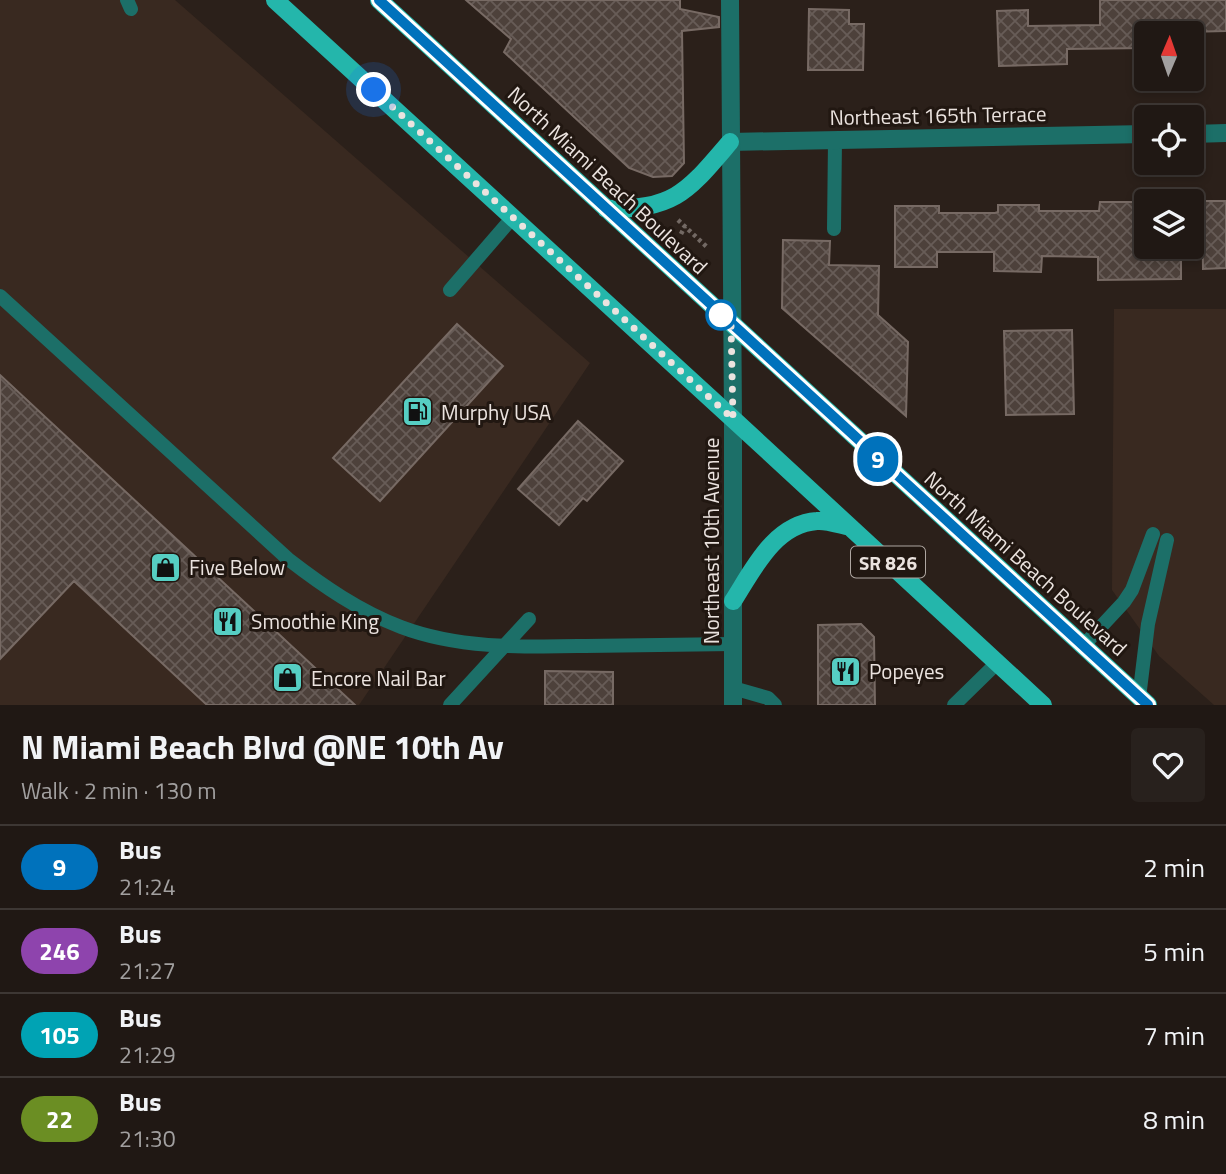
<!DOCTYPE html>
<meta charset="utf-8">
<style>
body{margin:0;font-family:"Titillium Web",sans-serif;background:#28211d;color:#f1f3f6;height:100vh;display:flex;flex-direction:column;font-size:26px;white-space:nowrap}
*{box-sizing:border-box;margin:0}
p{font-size:23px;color:#a2a0a0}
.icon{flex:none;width:38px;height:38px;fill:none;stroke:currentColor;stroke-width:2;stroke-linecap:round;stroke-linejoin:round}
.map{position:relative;height:705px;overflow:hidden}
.panel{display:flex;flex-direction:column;background:#201814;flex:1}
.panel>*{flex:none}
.badge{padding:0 14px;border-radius:23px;font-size:24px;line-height:46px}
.needle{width:46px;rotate:2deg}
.controls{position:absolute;left:1134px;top:21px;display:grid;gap:14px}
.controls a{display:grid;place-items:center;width:70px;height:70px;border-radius:7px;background:#201814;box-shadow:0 4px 10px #0003,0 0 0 2px #3d3734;font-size:35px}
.you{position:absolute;width:35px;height:35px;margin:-18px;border:5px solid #fff;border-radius:50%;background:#1a73e8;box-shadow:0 0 0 10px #1a73e833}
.map>.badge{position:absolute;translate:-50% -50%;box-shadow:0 0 0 4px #fff}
.round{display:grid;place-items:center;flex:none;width:74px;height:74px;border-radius:7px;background:#28211d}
.overview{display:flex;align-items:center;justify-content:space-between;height:119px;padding:0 21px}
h1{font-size:33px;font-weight:700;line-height:52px}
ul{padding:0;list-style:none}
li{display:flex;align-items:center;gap:21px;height:84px;padding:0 21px;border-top:2px solid #3d3734}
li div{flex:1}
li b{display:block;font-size:26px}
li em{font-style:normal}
li .badge{min-width:77px;font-weight:700;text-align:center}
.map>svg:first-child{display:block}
.built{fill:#392920}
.building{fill:url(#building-cross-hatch);stroke:#776a64;stroke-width:2}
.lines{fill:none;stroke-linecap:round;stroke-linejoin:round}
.path{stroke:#736964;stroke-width:4.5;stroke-dasharray:3.5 3.5;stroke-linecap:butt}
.service{stroke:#1c6f68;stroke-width:14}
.minor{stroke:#1c6f68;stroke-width:18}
.tertiary{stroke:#1c6f68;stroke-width:18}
.primary{stroke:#24b6ab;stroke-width:18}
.line-casing{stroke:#fff;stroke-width:16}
.line{stroke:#0072bc;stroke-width:10}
.walk{stroke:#ebe3df;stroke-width:7;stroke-dasharray:0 12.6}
.stop-dot{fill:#fff;stroke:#0072bc;stroke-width:3.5}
.labels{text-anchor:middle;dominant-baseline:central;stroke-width:6;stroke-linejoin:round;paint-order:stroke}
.shield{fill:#211711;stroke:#aea6a1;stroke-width:2}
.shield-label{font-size:19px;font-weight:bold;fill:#ebe3df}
.street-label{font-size:21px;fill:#ebe3df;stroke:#211711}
.poi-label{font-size:21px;fill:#ebe3df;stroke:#211711;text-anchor:start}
</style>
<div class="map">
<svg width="1226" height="705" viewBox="0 0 1226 705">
<defs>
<pattern id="building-cross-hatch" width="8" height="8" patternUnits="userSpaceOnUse" patternTransform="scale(1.75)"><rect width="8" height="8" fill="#4d413b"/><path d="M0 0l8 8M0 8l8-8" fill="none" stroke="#675c57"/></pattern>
</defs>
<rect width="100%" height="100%" fill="#2b201a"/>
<path class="built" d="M0 0H175L590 363 359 705H0Z
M1114 309H1226V705H1214L1159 656 1112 590Z"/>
<path class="building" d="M466 0H680V9L719 17V27L682 31 684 163 672 176 653 177 629 168 504 52 511 39Z
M1100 0H1226V31L1146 33V48L1067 49V64L999 66 997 11 1028 10V26L1100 25Z
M809 9 849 10V24H864L863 70H808Z
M1202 201H1226V268L1203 269Z
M1100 202H1146V247H1181V279L1098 280V257L1042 256 1041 272 994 271V252H937V267H895V206H939V213H995L998 212V205H1039V211H1099Z
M783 240 830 241 829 265 879 266 878 315 908 342 906 416 782 308Z
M457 324 503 366 380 501 333 458Z
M1072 330 1074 414 1006 415 1004 331Z
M0 375 355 705H207L74 581 0 659Z
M578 421 623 461 587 501 583 498 559 525 518 489Z
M861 624 874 637 875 705H818V625Z
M545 671 613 672V705H545Z"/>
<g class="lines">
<path class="path" d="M678 220 708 248
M681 234 685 226"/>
<path class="service" d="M127 0 131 9
M834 229 835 140
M450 290 513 217
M0 296 288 559C323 586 359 611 401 627 459 649 523 647 585 646 634 645 684 645 733 644
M1083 646 1124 602 1132 590 1153 534
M733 688 768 698 775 705
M1139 698 1148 624 1167 540
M450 705 529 619
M954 705 997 663"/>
<path class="minor" d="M1192 134 1226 133
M730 142 1146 134"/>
<path class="tertiary" d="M730 0 733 419V705"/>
<path class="primary" d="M275 0 733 419 1043 705
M379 0 1148 705
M606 209C676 209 687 192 730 142
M733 601C753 570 774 524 817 521 827 520 840 525 850 527"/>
</g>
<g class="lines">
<defs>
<path id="line" d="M379 0 1148 705"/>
</defs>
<use href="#line" class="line-casing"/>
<use href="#line" class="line"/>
<path class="walk" d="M374 90 733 419 731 324 715 309 721 315"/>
</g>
<defs>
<symbol id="fuel-square" viewBox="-11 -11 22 22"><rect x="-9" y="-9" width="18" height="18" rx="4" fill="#56cec3" stroke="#211711"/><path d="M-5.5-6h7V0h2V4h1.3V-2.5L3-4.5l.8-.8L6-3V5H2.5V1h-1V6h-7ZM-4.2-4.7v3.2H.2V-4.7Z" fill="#111"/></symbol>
<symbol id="shop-square" viewBox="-11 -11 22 22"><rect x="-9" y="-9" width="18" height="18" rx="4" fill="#56cec3" stroke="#211711"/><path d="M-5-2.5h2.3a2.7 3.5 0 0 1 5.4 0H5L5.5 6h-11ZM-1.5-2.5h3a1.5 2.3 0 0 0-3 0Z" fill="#111"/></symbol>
<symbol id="restaurant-square" viewBox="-11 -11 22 22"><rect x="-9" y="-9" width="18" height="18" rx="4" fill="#56cec3" stroke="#211711"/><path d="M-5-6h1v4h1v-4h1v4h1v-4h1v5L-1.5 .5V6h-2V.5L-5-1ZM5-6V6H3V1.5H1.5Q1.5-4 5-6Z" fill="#111"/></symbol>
</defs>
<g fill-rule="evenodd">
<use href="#fuel-square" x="400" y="394" width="35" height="35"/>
<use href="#shop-square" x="148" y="550" width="35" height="35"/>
<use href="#restaurant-square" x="210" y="604" width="35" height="35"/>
<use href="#restaurant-square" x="828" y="654" width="35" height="35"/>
<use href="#shop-square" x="270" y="660" width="35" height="35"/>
</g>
<circle class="stop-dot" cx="721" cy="315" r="14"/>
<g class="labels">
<rect class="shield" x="851" y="546.5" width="74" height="31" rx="5"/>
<g class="shield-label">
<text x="888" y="562">SR 826</text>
</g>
<g class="street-label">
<text transform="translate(938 115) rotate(-1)">Northeast 165th Terrace</text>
<text transform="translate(608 180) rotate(43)">North Miami Beach Boulevard</text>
<text transform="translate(711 541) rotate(-90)">Northeast 10th Avenue</text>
<text transform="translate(1026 563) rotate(42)">North Miami Beach Boulevard</text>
</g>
<g class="poi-label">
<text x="441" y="412">Murphy USA</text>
<text x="189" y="567">Five Below</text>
<text x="251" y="621">Smoothie King</text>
<text x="869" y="671">Popeyes</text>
<text x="311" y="678">Encore Nail Bar</text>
</g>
</g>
</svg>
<div class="controls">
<a><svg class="needle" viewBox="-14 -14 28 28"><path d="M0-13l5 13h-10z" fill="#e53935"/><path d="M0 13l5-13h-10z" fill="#a2a0a0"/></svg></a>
<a><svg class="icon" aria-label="locate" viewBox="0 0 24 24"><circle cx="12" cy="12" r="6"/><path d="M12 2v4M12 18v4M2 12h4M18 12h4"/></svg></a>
<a><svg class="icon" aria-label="layers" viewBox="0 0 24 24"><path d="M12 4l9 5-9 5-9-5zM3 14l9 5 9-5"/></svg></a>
</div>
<div class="you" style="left:374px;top:90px"></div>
<b class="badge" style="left:878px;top:459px;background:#0072bc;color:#fff">9</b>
</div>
<section class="panel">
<div class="overview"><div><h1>N Miami Beach Blvd @NE 10th Av</h1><p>Walk · 2 min · 130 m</p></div><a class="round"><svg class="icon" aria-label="heart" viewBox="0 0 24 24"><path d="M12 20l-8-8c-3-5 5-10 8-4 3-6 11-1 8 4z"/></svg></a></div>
<ul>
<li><span class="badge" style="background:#0072bc;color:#fff">9</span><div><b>Bus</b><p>21:24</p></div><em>2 min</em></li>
<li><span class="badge" style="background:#8e44ad;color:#fff">246</span><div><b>Bus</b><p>21:27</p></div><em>5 min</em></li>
<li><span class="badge" style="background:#00a3b4;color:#fff">105</span><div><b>Bus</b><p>21:29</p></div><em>7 min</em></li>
<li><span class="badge" style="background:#6b8e23;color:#fff">22</span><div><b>Bus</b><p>21:30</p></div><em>8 min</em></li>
</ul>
</section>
